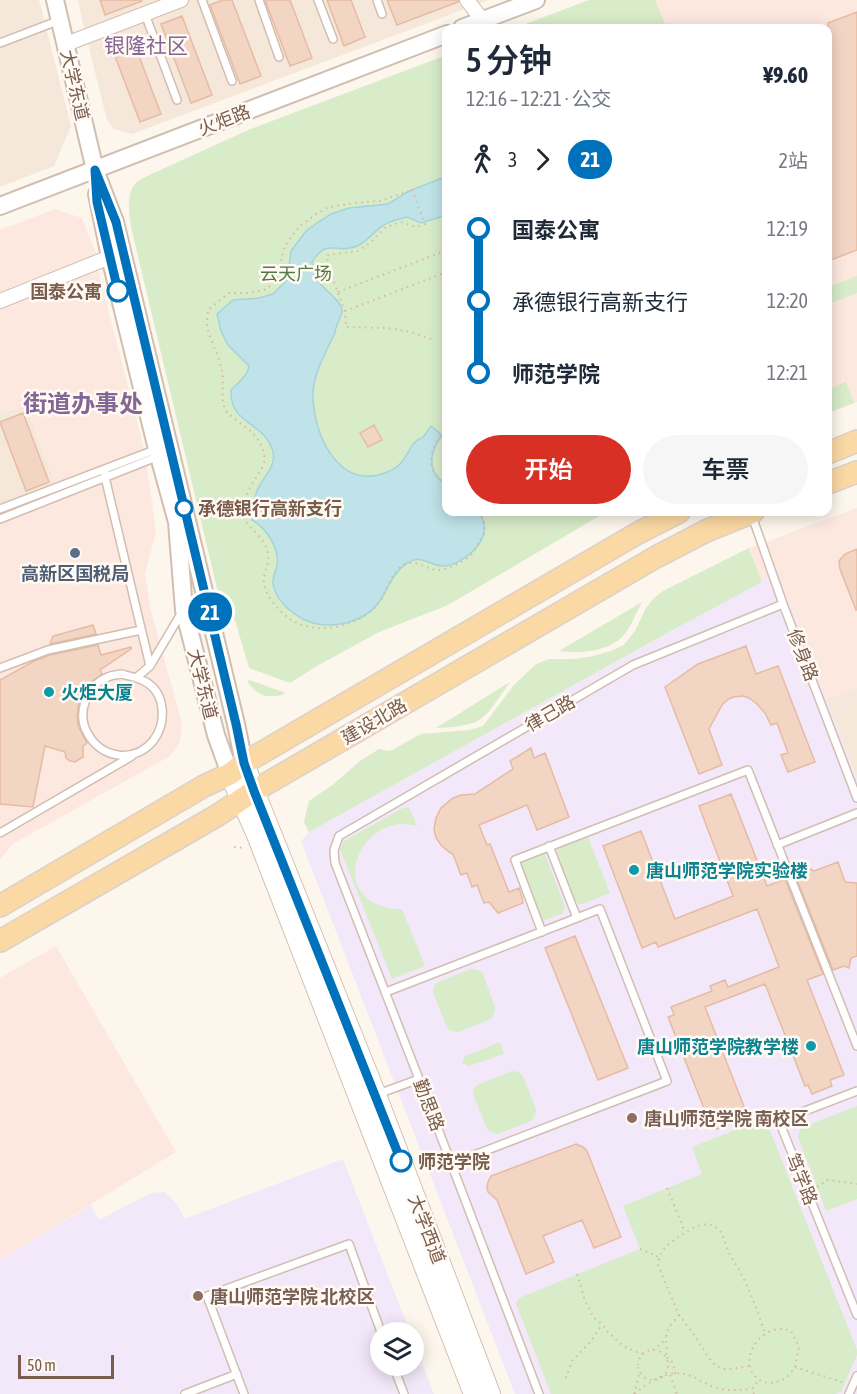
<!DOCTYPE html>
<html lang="zh">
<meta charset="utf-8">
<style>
body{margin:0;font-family:"Asap Condensed","Noto Sans SC",sans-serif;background:#f6f6f7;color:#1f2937;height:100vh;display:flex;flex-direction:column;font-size:22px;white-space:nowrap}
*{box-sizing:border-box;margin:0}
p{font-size:20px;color:#747a83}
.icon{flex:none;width:33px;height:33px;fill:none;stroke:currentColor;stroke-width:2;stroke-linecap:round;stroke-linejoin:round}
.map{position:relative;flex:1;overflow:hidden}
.details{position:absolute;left:442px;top:24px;width:390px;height:492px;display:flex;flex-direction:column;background:#fff;border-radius:12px;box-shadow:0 3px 15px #0003}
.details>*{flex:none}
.badge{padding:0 12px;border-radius:20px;font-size:21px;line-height:39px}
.controls{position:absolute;left:370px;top:1322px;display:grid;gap:12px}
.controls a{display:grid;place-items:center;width:54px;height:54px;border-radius:50%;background:#fff;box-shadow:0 3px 15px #0003;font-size:30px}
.scale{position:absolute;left:18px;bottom:15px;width:96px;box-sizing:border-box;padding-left:6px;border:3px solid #7a5c4d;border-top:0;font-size:16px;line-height:21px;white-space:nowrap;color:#7a5c4d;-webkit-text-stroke:4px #fffaf3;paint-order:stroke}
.map>.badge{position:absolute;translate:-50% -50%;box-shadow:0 0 0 3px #fff}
.legs{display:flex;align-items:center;gap:9px;height:66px;padding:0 24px;font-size:20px}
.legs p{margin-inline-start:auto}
.summary{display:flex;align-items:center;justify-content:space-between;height:102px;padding:0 24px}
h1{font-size:33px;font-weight:600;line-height:45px}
.primary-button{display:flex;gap:12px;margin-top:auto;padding:12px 24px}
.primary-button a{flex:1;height:69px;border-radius:36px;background:#d93025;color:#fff;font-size:24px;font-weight:600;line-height:69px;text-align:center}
.primary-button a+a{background:#f6f6f7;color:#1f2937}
ul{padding:0 24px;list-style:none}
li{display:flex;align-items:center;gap:21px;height:72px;font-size:22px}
li i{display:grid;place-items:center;width:9px;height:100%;margin:0 8px;background:currentColor}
li i::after{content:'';width:15px;height:15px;margin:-8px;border:4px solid;border-radius:50%;background:#fff}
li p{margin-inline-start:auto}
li:first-child i{background:linear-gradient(#0000 50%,currentColor 0)}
li:last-child i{background:linear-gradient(currentColor 50%,#0000 0)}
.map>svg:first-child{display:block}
.residential{fill:#f5e8da}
.commercial{fill:#fde8e0}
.education{fill:#f3e8fa}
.green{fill:#d8ecc9}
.water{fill:#bfe3e8;stroke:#a5d3da;stroke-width:1.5}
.building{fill:#f3d5c3;stroke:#e6bba3;stroke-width:1.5}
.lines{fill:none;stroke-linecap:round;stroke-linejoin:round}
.service-casing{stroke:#d1beb0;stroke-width:10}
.minor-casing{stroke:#d1beb0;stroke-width:16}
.tertiary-casing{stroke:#d1beb0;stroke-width:20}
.secondary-casing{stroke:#d6c0b0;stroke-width:22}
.primary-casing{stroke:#dad1cd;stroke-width:24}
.path{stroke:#d9b8a5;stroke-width:2;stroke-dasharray:1.5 4.5;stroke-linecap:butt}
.service{stroke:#fff;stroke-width:7}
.minor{stroke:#fff;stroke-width:14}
.tertiary{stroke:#fff;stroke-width:16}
.secondary{stroke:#fff;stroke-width:20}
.primary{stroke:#fbd9a5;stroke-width:21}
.line-1-casing{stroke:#fff;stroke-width:14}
.line-1{stroke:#0072bc;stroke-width:9}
.stop-1-dot{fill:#fff;stroke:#0072bc;stroke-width:3}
.service-dot{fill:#5c6f8a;stroke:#fffaf3;stroke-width:2}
.culture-dot{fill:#0f9aa8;stroke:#fffaf3;stroke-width:2}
.education-dot{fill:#8d6e63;stroke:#fffaf3;stroke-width:2}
.labels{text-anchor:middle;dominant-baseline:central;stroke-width:5;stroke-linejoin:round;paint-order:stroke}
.street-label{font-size:18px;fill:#7a5c4d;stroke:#fffaf3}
.park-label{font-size:18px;fill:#537a41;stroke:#fffaf3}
.stop-label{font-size:18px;font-weight:bold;fill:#7a5c4d;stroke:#fffaf3;text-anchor:start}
.service-label{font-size:18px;font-weight:bold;fill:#4e5e75;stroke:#fffaf3}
.culture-label{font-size:18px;font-weight:bold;fill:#0d838f;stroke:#fffaf3;text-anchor:start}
.education-label{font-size:18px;font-weight:bold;fill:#785e54;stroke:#fffaf3;text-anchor:start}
.quarter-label{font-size:21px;fill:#846695;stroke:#fffaf3}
.district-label{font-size:24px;font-weight:bold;fill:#846695;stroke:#fffaf3}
</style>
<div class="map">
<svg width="857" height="1394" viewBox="0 0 857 1394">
<rect width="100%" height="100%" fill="#fdf6ec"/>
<path class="residential" d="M0 0H39L71 126 54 166 0 187Z
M78 0H160L84 29Z
M181 0H489L132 134 114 129 107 120 86 36Z
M26 406 55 484 0 504V413Z
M857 687V779L826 699Z"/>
<path class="commercial" d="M655 0H857V402L828 413V28H667Z
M55 209 82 218 98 258 0 296V230Z
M97 267 145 452 156 532 145 574 151 611 182 723 180 742 170 756 13 844 0 859V504L55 484 26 407 0 413V303Z
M857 508V687L826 699 778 573 762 582 749 548Z
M56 946 176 1152 0 1260V978Z"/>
<path class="education" d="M778 572 857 779V1394H515L301 841 309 832Z
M343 1159 410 1332H381V1365H414V1342L434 1394H0V1260L91 1205 99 1220 151 1193 165 1192 179 1207 184 1219Z"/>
<path class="green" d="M589 0H655L667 28H515Z
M447 55V512H606L448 605 377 633 317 666 290 683 249 668 235 620 225 622 131 227C129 214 126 195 135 184 137 181 140 180 143 178L248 130Z
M857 276V293L831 303 828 295V287Z
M846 382 854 403 828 413V389Z
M749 548 762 582 671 631 309 832 304 822 309 801 335 783 360 761 379 749 390 751 421 734 470 730 483 726 514 685 536 664 549 659H574L593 656 611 651 624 645 635 631 646 608 654 598 663 591Z
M642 602C636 613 631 627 623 636 608 652 580 654 559 651Z
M250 680 283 692 285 694C268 699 257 696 247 681Z
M510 682C483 720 485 726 436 728Z
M408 807 411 811 417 826C412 825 407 824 403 824 360 824 333 888 379 905 387 908 393 909 402 909L425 966 392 979 340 849 344 841 403 808Z
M587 835 610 893 583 904H579L574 900 557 856V847Z
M542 853 545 854 565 907 563 913 546 920 542 919 521 865 522 861Z
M471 969 478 970 483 974 495 1007 494 1014 491 1019 458 1032 452 1031 447 1028 433 992 434 986 438 982Z
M500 1042 504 1054 469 1066 462 1063 465 1056Z
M512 1071 518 1072 523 1076 536 1109 535 1115 531 1121 498 1134 492 1133 487 1129 473 1094 474 1088 479 1084Z
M857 1106V1199L826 1211 798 1137 800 1128Z
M758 1121 769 1128 857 1350V1355L841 1392 835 1394H551L516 1304 519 1298 640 1249 623 1206 702 1174 692 1147Z"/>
<path class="water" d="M447 176V215L421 223 407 217C399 219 390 221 384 225 374 231 368 241 357 246 336 255 327 237 312 262 314 268 315 276 318 281 323 289 341 300 342 310 342 318 335 325 335 333 326 352 314 372 313 393 312 433 339 493 387 472 396 469 403 462 407 454 410 450 412 445 415 442 417 440 420 439 423 437 426 434 428 430 431 426L442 435C430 452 425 472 447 485V512H479C481 515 483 520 484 524 488 544 461 565 444 566 431 567 421 554 409 562 393 571 389 588 379 602 364 623 329 631 305 620 291 613 275 600 273 583 272 578 276 571 277 566 280 548 266 528 252 520 251 512 255 492 260 485 266 474 276 465 273 452 266 422 229 425 231 390 238 383 248 375 249 366L228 345 221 331 217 314 233 300 259 298 273 294 290 277 289 266 291 251 306 231 317 223 331 214 349 208 388 204 409 191Z"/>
<path class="building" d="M100 0H142V1L105 15Z
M223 0H232L261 76 240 84 210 5Z
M265 0H290L312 58 290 66Z
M327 0H351L365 37 344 46Z
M387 0H458V2L397 25Z
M857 12V250L828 261V23Z
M182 16 212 95 191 103 161 24Z
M131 35 161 114 140 122 110 43Z
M23 413 49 482 26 491 0 422Z
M374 425 382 440 368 447 360 433Z
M857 549V610H856L840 569 839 561 845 554Z
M93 625 96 634 50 644 53 636Z
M98 645 101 655 131 647V649L100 670 102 674 90 683 80 699 78 708 77 719 79 728 87 743 83 746V757L75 762 70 761 66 758 65 752 45 746 33 807 0 804V680L34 661 50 655Z
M746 646 756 674 778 666 815 762 788 772 781 755 788 753 777 723 771 725 765 713 757 704 749 698 743 696 733 697 727 700 722 705 709 729 722 765 699 774 665 687 698 664Z
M531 748 534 758 545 753 569 817 537 830 527 805 479 825 487 845 490 844 509 892 519 888 522 897 523 903 498 913 489 902 484 903 477 885 472 887 467 873 461 875 453 854 449 852 441 845 436 838 434 829 436 818 441 808 453 798 461 795 475 794 513 769 510 761Z
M731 794 767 886 785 879 823 974 807 980 844 1075 830 1080 832 1086 812 1094 808 1085 805 1086 765 984 705 1007 745 1109 734 1113 737 1121 717 1129 713 1120 709 1121 668 1017 674 1015 671 1007 712 991 710 986 725 980 728 987 779 967 757 909 658 947 656 942 642 948 603 846 641 831 675 919 733 896 699 806Z
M838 862 845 882 857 883V956L851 958 849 968 844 966 833 970 795 875 811 869 814 871Z
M575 936 628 1068 598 1080 545 948Z
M576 1144 583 1147 587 1151 621 1237 594 1248 582 1220 543 1236 554 1262 526 1274 497 1200 488 1192 487 1187 488 1182 491 1176Z"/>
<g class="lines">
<defs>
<path id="service" d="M202 0 232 81
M259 0 279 57
M318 0 333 39
M377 0 382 14
M145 14 177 100
M0 43 60 20
M105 469V477L150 666
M0 509 157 449
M752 516 783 604 857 798
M0 519 159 456
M0 668 48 650 141 630
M121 674C129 676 137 677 144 681 166 692 167 723 153 741 135 763 102 759 88 734 76 714 86 686 108 677 112 675 117 675 121 674Z
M136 678 150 666 182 612
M0 833 132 756
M777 845 857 813
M549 846 577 918
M542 932 515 860 748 770 857 1046
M386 992 600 909 667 1081 451 1164
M857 1091 779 1121 857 1315
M378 1094 419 1079
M393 1365 404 1394
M185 1394 237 1374
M244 1394 207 1296 349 1244 381 1332
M539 1394 419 1079 335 863 334 850 339 836 633 665 783 604
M849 1394 857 1376"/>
<path id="minor" d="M467 0 483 21
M66 44 181 0
M0 301 110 257"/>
<path id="tertiary" d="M55 0 95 170 115 222 236 724 244 763
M462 28 536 0
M97 194 110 257 157 449 177 522 184 610 216 735 230 774
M0 206 447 34"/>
<path id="secondary" d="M244 763 254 791 376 1095 490 1394
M230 774 257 835 474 1394"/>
<path id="primary" d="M828 453 857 441
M828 483 857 472
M0 906 204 786 230 774 244 763 638 533 679 512
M0 941 218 815 254 791 656 557 706 531 753 512"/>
</defs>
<use href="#service" class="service-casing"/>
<use href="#minor" class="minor-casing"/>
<use href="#tertiary" class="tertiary-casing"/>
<use href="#secondary" class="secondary-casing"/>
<use href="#primary" class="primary-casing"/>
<path class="path" d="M412 190 425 224 416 227 401 222 386 227 370 243 358 251 327 255 328 266 345 311 346 327 388 328 411 332 431 339
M409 191 380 201 364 202 329 207 318 213 301 225 291 237 283 250 279 276 267 289 250 293H229L208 310C208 314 207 319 207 323 207 335 220 357 222 371 225 384 219 398 226 411 229 415 233 417 236 420 249 429 260 437 264 454 267 466 256 476 251 486 247 492 245 500 244 508 242 527 257 529 265 545 274 561 262 571 264 584 266 596 278 610 287 617 313 637 358 628 378 604 388 592 390 570 406 564 417 560 426 569 437 570 448 570 461 563 470 556 474 552 477 546 480 541 480 540 484 534 484 533 487 526 482 518 480 512
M338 292 447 250
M345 311 447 272
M447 426C444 433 438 440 434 447 427 461 433 477 447 484
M234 847 244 848
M817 1187 827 1180 857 1184
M667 1188 685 1232
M640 1249 659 1257
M577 1274 585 1301 594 1318 602 1324 608 1332 622 1345 634 1351 644 1354
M653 1350 662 1343 666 1337
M638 1365a15 15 0 1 1 30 0a15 15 0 1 1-30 0Z
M749 1366 731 1369H723L715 1365 708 1357 695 1336 679 1315 658 1265C659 1249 671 1242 683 1234 693 1227 706 1220 717 1228 725 1234 725 1245 729 1253 735 1264 742 1274 747 1286 754 1301 760 1318 765 1334
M795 1367 799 1347 791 1331C782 1328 777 1328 769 1332 737 1348 747 1394 782 1380 788 1378 792 1371 795 1367L845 1383
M675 1374C674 1366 673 1359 665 1357 669 1350 665 1345 666 1337 667 1328 674 1321 679 1315
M670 1375 677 1394
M566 1378 572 1361 592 1340 602 1324
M634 1394 640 1371
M635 1394C647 1382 668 1370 685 1374 697 1377 707 1386 720 1389 731 1391 741 1390 752 1389
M754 1394 752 1389 757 1382"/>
<use href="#service" class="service"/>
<use href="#minor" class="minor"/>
<use href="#tertiary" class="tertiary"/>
<use href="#secondary" class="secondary"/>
<use href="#primary" class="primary"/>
</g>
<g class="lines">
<defs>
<path id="line-1" d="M118 291 97 202 95 170 116 222 236 724 244 763 254 791 401 1161"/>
</defs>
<use href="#line-1" class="line-1-casing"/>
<use href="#line-1" class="line-1"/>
</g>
<g class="stop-1-dot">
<circle cx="118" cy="291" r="10"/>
<circle cx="184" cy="508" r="8"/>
<circle cx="401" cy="1161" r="10"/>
</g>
<circle class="service-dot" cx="75" cy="553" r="6"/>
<g class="culture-dot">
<circle cx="49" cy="692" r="6"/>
<circle cx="634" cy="870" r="6"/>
<circle cx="811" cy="1046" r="6"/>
</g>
<g class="education-dot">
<circle cx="632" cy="1118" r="6"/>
<circle cx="198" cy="1296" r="6"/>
</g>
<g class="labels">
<g class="street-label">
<text transform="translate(75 85) rotate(77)">大学东道</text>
<text transform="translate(224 120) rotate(-21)">火炬路</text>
<text transform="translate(803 655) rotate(69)">修身路</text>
<text transform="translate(203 684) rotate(76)">大学东道</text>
<text transform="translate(550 713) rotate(-30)">律己路</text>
<text transform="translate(374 721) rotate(-30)">建设北路</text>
<text transform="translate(429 1105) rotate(69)">勤思路</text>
<text transform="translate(802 1179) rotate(68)">笃学路</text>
<text transform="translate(427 1229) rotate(69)">大学西道</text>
</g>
<g class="park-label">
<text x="296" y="273">云天广场</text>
</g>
<g class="stop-label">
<text x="102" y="291" text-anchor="end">国泰公寓</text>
<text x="198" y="508">承德银行高新支行</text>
<text x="418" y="1161">师范学院</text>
</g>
<g class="service-label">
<text x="75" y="573">高新区国税局</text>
</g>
<g class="culture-label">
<text x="61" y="692">火炬大厦</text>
<text x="646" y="870">唐山师范学院实验楼</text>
<text x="799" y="1046" text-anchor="end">唐山师范学院教学楼</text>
</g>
<g class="education-label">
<text x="644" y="1118">唐山师范学院 南校区</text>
<text x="210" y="1296">唐山师范学院 北校区</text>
</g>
<g class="quarter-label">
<text x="146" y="45">银隆社区</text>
</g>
<g class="district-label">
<text x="83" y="403">街道办事处</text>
</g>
</g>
</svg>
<div class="controls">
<a><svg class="icon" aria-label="layers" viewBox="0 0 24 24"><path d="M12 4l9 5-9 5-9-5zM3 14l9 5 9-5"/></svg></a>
</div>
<div class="scale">50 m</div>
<b class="badge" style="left:210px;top:612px;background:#0072bc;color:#fff">21</b>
<section class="details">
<div class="summary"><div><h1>5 分钟</h1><p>12:16 – 12:21 · 公交</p></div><b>¥9.60</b></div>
<div class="legs"><svg class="icon" aria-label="walk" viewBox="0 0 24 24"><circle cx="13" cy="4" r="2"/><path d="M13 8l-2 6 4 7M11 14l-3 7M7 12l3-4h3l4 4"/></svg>3<svg class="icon" aria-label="forward" viewBox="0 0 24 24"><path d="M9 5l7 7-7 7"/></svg><b class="badge" style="background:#0072bc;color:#fff">21</b><p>2站</p></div>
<ul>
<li><i style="color:#0072bc"></i><b>国泰公寓</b><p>12:19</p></li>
<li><i style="color:#0072bc"></i><span>承德银行高新支行</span><p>12:20</p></li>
<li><i style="color:#0072bc"></i><b>师范学院</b><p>12:21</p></li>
</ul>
<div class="primary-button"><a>开始</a><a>车票</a></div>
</section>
</div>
